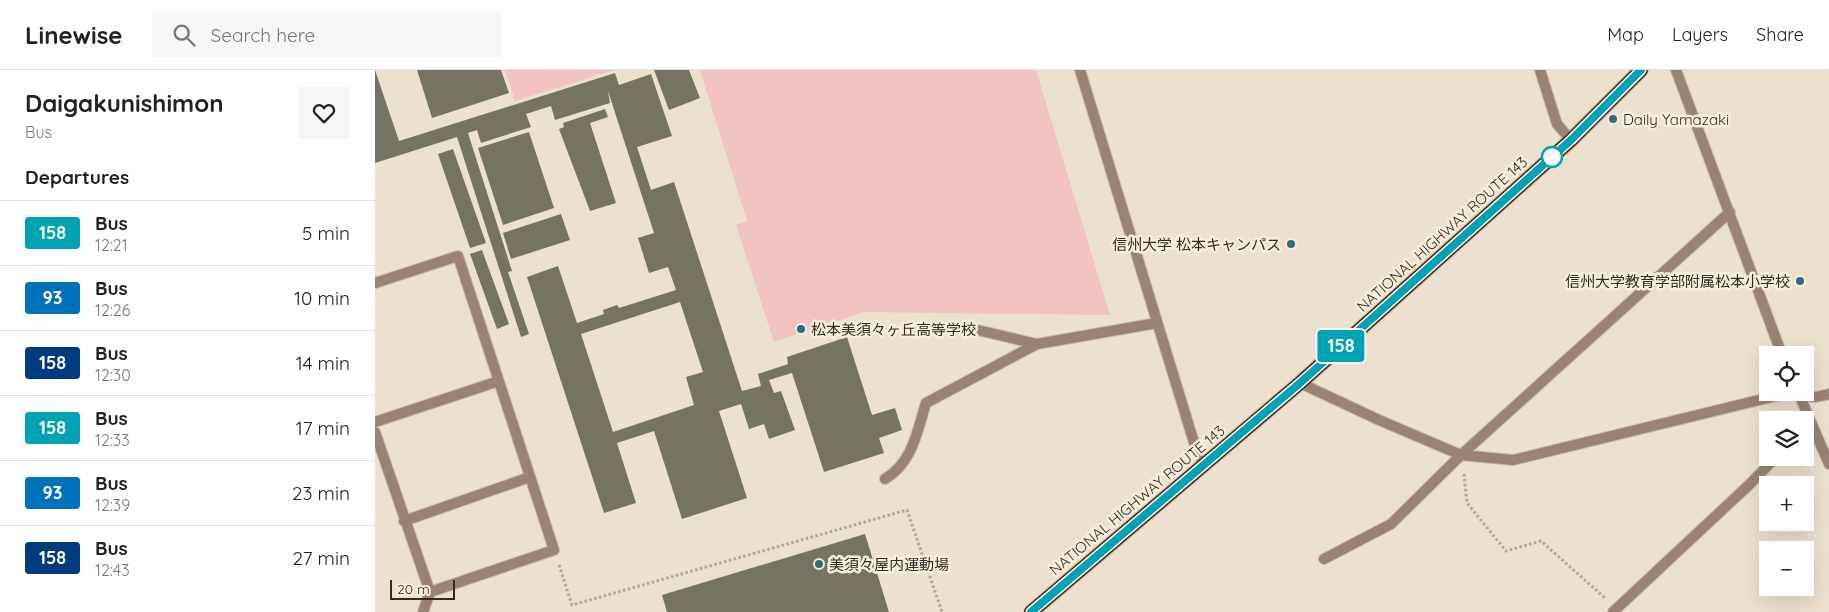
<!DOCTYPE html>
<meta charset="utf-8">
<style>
body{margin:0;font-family:Quicksand,"Noto Sans JP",sans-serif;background:#f6f6f6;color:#222;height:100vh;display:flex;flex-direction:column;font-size:19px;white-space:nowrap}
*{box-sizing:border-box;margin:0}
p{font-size:16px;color:#767676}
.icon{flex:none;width:28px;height:28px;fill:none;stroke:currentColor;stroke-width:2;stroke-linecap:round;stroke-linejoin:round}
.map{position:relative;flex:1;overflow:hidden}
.panel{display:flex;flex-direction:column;background:#fff;width:375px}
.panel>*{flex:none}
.badge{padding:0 10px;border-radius:4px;font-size:18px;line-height:32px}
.controls{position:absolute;left:1384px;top:276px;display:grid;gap:10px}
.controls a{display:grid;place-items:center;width:55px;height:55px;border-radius:0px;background:#fff;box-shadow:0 5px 20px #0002;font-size:25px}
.scale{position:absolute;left:15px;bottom:12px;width:65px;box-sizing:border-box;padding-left:5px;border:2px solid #302b25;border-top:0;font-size:14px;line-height:18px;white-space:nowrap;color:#302b25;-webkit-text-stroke:4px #f9eddb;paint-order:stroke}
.map>.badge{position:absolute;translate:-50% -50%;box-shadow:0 0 0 2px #fff}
h2{padding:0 25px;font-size:19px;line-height:45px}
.round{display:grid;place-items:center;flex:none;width:52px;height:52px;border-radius:0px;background:#f6f6f6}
.headline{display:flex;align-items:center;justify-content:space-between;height:85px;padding:0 25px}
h1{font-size:24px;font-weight:800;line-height:38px}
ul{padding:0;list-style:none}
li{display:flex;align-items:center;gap:15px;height:65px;padding:0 25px;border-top:1px solid #e0e0e0}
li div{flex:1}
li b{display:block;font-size:19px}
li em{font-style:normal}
li .badge{min-width:55px;font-weight:700;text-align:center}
header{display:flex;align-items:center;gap:30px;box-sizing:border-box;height:70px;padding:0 25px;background:#fff;border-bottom:1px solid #e0e0e0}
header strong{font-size:24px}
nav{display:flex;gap:28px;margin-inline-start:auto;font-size:18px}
.search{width:350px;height:45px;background:#f6f6f6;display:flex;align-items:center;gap:12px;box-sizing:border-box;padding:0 18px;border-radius:0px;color:#767676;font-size:19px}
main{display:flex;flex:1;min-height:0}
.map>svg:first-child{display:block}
.green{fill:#f1c4c3}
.building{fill:#757463;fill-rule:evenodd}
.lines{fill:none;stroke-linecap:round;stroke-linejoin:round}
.service-casing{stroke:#c6bcac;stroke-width:12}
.minor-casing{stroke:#c6bcac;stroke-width:12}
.tertiary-casing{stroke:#c6bcac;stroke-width:12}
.trunk-casing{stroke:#c6bcac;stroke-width:16}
.path{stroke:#b1a799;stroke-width:3;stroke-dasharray:2.5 2.5;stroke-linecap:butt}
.service{stroke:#9a8275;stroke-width:10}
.minor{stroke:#9a8275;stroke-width:10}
.tertiary{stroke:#9a8275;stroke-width:10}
.trunk{stroke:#502610;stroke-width:14}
.line-casing{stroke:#fff;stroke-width:11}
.line{stroke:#00a3b4;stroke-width:8}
.poi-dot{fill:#2d6d82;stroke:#f9eddb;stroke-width:2}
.stop-dot{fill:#fff;stroke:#00a3b4;stroke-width:2.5}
.labels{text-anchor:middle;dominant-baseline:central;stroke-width:5;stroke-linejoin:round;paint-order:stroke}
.poi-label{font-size:15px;fill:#302b25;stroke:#f9eddb;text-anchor:start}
.street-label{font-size:15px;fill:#302b25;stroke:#f9eddb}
</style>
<header>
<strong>Linewise</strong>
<div class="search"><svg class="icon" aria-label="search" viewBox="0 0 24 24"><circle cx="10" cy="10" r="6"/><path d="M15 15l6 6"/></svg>Search here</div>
<nav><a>Map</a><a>Layers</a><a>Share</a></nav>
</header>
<main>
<section class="panel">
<div class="headline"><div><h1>Daigakunishimon</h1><p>Bus</p></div><a class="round"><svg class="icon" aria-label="heart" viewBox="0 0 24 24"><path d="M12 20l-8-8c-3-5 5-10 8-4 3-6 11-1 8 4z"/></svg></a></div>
<h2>Departures</h2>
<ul>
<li><span class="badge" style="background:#00a3b4;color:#fff">158</span><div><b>Bus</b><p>12:21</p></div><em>5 min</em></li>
<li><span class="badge" style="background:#0072bc;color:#fff">93</span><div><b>Bus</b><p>12:26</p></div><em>10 min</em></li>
<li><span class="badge" style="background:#003b80;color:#fff">158</span><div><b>Bus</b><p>12:30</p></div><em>14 min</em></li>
<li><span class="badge" style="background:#00a3b4;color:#fff">158</span><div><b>Bus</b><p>12:33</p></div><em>17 min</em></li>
<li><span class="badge" style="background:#0072bc;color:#fff">93</span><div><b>Bus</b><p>12:39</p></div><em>23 min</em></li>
<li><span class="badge" style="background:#003b80;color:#fff">158</span><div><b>Bus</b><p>12:43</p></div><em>27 min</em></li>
</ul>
</section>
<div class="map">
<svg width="1454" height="542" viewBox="0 0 1454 542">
<rect width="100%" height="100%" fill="#ece0ce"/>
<path class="green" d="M130 0H239L140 31Z
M325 0H661L735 245 489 242 399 272 361 155 372 151Z"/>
<path class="building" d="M0 0 24 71 240 3 244 15 276 4 297 66 262 77 276 120 299 112 367 321 386 316 383 304 413 294 412 287 472 267 497 345 520 338 527 360 504 368 509 383 449 402 417 303 394 310 399 323 406 321 420 360 394 369 389 354 374 359 366 334 344 341 372 428 307 449 279 361 242 373 261 433 229 443 152 207 183 196 202 253 229 244 228 240 242 235 244 238 301 220 293 197 274 203 263 168 279 163 233 21 235 33 180 50 176 36 151 44 156 57 106 73 102 60 93 63 137 201 133 202 154 264 146 267 82 67 0 93ZM305 232 328 302 311 307 319 335 238 362 206 264Z
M42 0H126L134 23 57 48Z
M279 0H314L325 28 294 40Z
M230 39 233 47 215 53 241 133 215 141 184 59 189 57 188 53Z
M154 62 179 138 128 155 103 78Z
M78 79 111 173 95 178 63 84Z
M186 144 195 170 136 189 128 163Z
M107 180 134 254 122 259 95 184Z
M490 464 514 542H292L287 525Z"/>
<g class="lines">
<defs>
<path id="service" d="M1165 0 1182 54 1196 70
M541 258H594L662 274
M510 409C538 392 542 362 551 333L662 274 782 253"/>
<path id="minor" d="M1301 0 1407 285
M0 213 83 186 179 480 55 522
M925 313 1004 350 1086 385 1138 390 1409 324 1441 327 1454 324
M1423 322 1454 394
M0 352 124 311
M0 362 55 522 48 542
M29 451 155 407
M949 489 1016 454 1086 385 1355 142
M1238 542 1376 413 1400 388"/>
<path id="tertiary" d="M705 0 821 379 829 394"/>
<path id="trunk" d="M656 542 925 313 1196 70 1266 0"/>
</defs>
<use href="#service" class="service-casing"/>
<use href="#minor" class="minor-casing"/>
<use href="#tertiary" class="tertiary-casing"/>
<use href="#trunk" class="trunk-casing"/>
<path class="path" d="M1089 404 1092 433 1131 481 1166 471 1230 528
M184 495 197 535 532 440 567 542"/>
<use href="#service" class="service"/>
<use href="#minor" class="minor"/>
<use href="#tertiary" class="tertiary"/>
<use href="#trunk" class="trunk"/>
</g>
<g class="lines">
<defs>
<path id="line" d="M656 542 925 313 1196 70 1266 0"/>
</defs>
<use href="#line" class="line-casing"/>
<use href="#line" class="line"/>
</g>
<g class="poi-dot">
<circle cx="1238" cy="49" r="5"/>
<circle cx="916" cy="174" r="5"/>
<circle cx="1425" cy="211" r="5"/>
<circle cx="426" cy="259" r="5"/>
<circle cx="444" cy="494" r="5"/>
</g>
<circle class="stop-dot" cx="1177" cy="87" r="10"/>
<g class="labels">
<g class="poi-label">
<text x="1248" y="49">Daily Yamazaki</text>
<text x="906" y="174" text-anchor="end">信州大学 松本キャンパス</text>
<text x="1415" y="211" text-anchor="end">信州大学教育学部附属松本小学校</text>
<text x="436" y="259">松本美須々ヶ丘高等学校</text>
<text x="454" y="494">美須々屋内運動場</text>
</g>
<g class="street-label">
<text transform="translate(1067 164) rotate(-42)">NATIONAL HIGHWAY ROUTE 143</text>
<text transform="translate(762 430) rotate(-40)">NATIONAL HIGHWAY ROUTE 143</text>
</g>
</g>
</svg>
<div class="controls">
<a><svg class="icon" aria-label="locate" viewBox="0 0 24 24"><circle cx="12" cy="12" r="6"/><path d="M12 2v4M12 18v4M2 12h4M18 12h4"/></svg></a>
<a><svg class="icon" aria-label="layers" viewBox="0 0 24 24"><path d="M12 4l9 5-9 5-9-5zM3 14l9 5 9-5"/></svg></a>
<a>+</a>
<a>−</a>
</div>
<div class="scale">20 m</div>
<b class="badge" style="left:966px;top:276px;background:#00a3b4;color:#fff">158</b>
</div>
</main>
